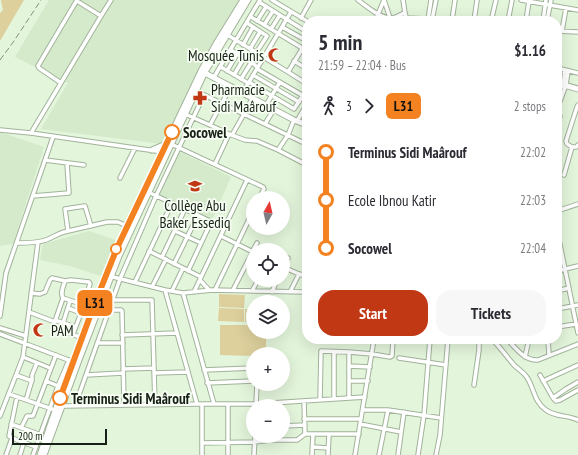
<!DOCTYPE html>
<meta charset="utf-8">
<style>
body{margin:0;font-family:"PT Sans Narrow",sans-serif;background:#f7f7f7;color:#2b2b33;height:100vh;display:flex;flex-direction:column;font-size:15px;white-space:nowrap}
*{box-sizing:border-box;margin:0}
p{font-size:13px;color:#7c7c81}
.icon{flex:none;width:22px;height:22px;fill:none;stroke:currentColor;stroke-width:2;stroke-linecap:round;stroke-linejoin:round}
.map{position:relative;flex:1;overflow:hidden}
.sheet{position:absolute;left:302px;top:16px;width:260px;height:328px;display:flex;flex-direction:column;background:#fff;border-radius:16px;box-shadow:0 4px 16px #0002}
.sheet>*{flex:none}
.badge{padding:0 8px;border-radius:6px;font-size:14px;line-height:26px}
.needle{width:26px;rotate:8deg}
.buttons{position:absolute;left:246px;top:191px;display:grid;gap:8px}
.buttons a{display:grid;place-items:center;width:44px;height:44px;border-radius:50%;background:#fff;box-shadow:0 4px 16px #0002;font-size:20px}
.scale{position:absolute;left:12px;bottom:10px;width:95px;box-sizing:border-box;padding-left:4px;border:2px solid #192017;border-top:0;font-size:11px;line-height:14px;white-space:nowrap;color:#192017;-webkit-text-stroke:3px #f7fff4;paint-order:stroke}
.map>.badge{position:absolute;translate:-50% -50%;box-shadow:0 0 0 2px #fff}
.legs{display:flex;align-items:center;gap:6px;height:44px;padding:0 16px;font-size:13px}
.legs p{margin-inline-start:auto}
.overview{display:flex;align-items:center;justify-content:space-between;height:68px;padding:0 16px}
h1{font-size:22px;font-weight:800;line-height:30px}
.cta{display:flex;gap:8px;margin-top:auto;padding:8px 16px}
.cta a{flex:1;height:46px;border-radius:16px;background:#c13815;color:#fff;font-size:16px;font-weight:800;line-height:46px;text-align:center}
.cta a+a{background:#f7f7f7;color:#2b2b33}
ul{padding:0 16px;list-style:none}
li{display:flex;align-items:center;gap:14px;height:48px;font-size:15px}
li i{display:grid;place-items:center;width:6px;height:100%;margin:0 5px;background:currentColor}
li i::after{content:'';width:10px;height:10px;margin:-5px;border:3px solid;border-radius:50%;background:#fff}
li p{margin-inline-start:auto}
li:first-child i{background:linear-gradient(#0000 50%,currentColor 0)}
li:last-child i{background:linear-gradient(currentColor 50%,#0000 0)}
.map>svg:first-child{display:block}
.built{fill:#d4eaca}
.green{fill:#ddd09d}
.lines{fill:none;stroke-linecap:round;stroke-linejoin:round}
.street-casing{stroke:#a2b39b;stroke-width:5.5}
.secondary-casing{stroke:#a2b39b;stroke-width:7}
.street{stroke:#fff;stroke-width:3.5}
.secondary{stroke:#fff;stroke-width:5}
.rail{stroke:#84907e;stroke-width:1;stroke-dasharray:6 3;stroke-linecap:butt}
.line-1-casing{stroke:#fff;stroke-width:9}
.line-1{stroke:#f58220;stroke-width:6}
.stop-1-dot{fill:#fff;stroke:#f58220;stroke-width:2}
.labels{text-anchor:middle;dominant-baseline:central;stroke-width:3.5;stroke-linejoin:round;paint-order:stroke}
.poi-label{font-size:15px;fill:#192017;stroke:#f7fff4;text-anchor:start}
.stop-label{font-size:15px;font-weight:bold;fill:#192017;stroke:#f7fff4;text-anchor:start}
</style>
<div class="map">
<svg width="578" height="455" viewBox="0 0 578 455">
<rect width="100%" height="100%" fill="#e3f5db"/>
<path class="built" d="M49 0H250L163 144 41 129 68 83 15 57Z
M0 132 44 147 13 244 0 246Z
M178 151 231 177 212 220 158 195Z
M89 231 116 240 104 277 70 266 40 260 43 244Z"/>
<path class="green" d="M1 0H24L0 41V13L3 10Z
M219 294 245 295 244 308 219 307Z
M219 308 244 309V322L218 321Z
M245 309H253V322H245Z
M220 325H253V332H266V354H253V356L220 355Z"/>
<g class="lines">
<defs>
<path id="street" d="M272 0 307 21
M358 0C366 6 382 20 393 18 397 17 401 14 405 13
M384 0 391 21
M403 0 405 13 407 21
M521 0 578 10
M77 1 101 16
M259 2 307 32
M251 17 307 51
M301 18 311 0
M407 18 467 21
M428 20 431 0
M432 20 436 0
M452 20 455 0
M257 21 266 7
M375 21 384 0
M474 21 477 0
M491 21 496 0
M508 21 512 0
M526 21 529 1
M543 21 546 0
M547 21 551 0
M247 23 267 36 256 53
M264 25 273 11
M282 27 307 41
M271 29 280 15
M557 31 578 32
M562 31 566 8
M226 34 288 72 307 41
M243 45 253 27
M250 49 260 32
M231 50 255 65 259 70 307 98
M294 61 307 69
M221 67 248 83
M557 68 578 73
M227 71 237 54
M288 72 307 84
M234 75 244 58
M253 75 299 102
M214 77 260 0
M241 79 251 63
M249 82 294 109 307 89
M61 83 39 68 38 66 77 0
M563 87 565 70
M196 91 302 142
M243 92 291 12
M266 105 280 82
M578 105 577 107 566 141 567 144 572 147H576L578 145
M557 109 566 85 568 71
M557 113 560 116 557 128
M185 114 210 125 229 134 245 140 257 141 278 150 307 165
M297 121 307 104
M265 124 274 109
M210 125 231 86
M0 130 31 133 163 152
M31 133 101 16 111 0
M232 135 244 114 253 97
M171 144 263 187 264 189 259 198
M278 150 288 135 294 120
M45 160 84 165
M215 164 229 134
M564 175 572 147
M120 178 135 148
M148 192 225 228
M33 196 69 193 67 163
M557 211 578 204
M557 230 578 333
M68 231 65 209 85 206 91 226
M175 231 201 243
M221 236 253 252
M17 243C26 243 37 243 46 240 52 238 57 234 64 232L107 222H118L127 226
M253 250 257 243
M149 251 201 277
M162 257 185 209
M174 264 198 215
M283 267 299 274 307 276
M283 268 288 258
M188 271 211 222
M557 271 578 266
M109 276 165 290 183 293 212 290 307 292
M200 280 209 290
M65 281C63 287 60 293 63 298L53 327 82 338
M135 282 172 203
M152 287 166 259
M165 290 197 404
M215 290 253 211
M233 290 253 251
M172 291 183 268
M252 291 258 280
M557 291 569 288
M194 292 247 180
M272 292 277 280
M290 292 299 274
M31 293 40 294 45 292 50 280 52 278 65 281 71 280 89 282 90 284 83 305
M183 293 214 404
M63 298 93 308
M113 300H152L155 405
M68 308 81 313 73 334
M557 309 578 305
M109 310H121L122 311 124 405
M29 312 55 322
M0 316 6 273 53 137
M55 320 75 327
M63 323 70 301
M557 327 576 324
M0 328 26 336
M0 334 71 361
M122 335 177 333
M492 339C500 347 507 357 514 365 518 369 522 371 526 376 534 386 533 401 546 410 555 417 568 415 578 420
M507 339C515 347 524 361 538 360L578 344
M548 339 549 355
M97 343H123
M334 352V399
M23 357 50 368
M525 357 529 339
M399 358 446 365
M349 366 370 367
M123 369 154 368
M204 370 253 368
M154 373 188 372
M16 375 32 381
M86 375 123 373
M540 375 553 398 556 401 560 400 578 390
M46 381 58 386
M349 381H368
M543 381 578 365
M207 383 253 381
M474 385 479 350V339
M9 394 52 409
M349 398V352
M553 398 566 389 578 382
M26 400 32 380V375L37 363
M320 400 321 351 349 352 372 354 390 357 392 356 393 339
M202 404V455
M256 405 257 384
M61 406H65L197 404H256L365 397
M75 406 120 279 156 196 204 95
M363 410H388L441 418
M0 416 23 357 38 242
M304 419H361
M11 424 41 435
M360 424 401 432
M283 426 305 425
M21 428 27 416H33L56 355
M305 434H359
M12 438 36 447
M202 443 254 442 272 440H297L305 434 304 401
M313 447 328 448
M6 455 12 438 9 436 17 397
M20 455 24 442
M33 455 58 386 69 360
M228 455V404
M254 455 255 436
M312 455 313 434
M328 455 329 434
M355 455 374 339
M379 455 388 410
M398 455 404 412
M418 455 424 415 430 339
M436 455 440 435 448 339"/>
<path id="secondary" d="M203 72 294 120 307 125
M557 83 578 89
M152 150 166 144
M40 455 57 405 93 308 121 239 201 71 217 42 243 0
M44 455 79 360 119 256 205 72 248 0"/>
</defs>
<use href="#street" class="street-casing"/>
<use href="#secondary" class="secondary-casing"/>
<use href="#street" class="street"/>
<use href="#secondary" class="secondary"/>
<path class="rail" d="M0 60 14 41 41 0"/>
</g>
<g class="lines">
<defs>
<path id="line-1" d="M60 398 93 308 117 248 172 132"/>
</defs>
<use href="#line-1" class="line-1-casing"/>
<use href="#line-1" class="line-1"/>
</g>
<defs>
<symbol id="mosque-bare" viewBox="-9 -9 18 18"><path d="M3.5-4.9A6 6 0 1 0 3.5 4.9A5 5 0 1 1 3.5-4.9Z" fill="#c13815" stroke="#f7fff4" stroke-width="2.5" paint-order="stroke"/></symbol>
<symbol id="pharmacy-bare" viewBox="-9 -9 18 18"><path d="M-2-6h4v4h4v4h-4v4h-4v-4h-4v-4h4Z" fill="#c13815" stroke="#f7fff4" stroke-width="2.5" paint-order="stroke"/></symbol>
<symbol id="school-bare" viewBox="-9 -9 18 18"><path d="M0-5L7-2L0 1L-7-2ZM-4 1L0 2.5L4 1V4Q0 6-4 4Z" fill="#c13815" stroke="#f7fff4" stroke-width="2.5" paint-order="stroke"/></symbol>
</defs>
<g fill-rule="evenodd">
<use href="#mosque-bare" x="265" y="45" width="20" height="20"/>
<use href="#pharmacy-bare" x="190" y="88" width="20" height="20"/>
<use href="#school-bare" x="185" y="176" width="20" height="20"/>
<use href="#mosque-bare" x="30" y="320" width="20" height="20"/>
</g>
<g class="stop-1-dot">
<circle cx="172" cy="132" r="7"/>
<circle cx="116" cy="249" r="5"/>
<circle cx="60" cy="398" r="7"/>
</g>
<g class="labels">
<g class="poi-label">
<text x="264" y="55" text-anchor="end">Mosquée Tunis</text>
<text x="211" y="89">Pharmacie<tspan x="211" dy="17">Sidi Maârouf</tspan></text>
<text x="195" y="205" text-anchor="middle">Collège Abu<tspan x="195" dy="17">Baker Essediq</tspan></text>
<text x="51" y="330">PAM</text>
</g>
<g class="stop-label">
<text x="183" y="132">Socowel</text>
<text x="71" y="398">Terminus Sidi Maârouf</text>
</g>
</g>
</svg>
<div class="buttons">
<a><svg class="needle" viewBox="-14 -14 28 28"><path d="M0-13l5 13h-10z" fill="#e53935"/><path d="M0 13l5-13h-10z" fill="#7c7c81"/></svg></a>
<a><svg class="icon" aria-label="locate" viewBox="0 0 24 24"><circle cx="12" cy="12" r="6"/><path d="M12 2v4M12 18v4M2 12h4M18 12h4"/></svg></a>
<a><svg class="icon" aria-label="layers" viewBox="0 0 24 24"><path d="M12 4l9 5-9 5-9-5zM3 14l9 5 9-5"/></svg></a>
<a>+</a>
<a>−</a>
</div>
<div class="scale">200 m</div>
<b class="badge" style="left:95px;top:303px;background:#f58220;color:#111">L31</b>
<section class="sheet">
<div class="overview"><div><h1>5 min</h1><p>21:59 – 22:04 · Bus</p></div><b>$1.16</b></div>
<div class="legs"><svg class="icon" aria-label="walk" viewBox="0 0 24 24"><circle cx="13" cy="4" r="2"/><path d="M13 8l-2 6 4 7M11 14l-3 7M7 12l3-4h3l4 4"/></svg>3<svg class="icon" aria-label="forward" viewBox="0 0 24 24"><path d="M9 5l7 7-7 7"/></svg><b class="badge" style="background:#f58220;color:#111">L31</b><p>2 stops</p></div>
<ul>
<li><i style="color:#f58220"></i><b>Terminus Sidi Maârouf</b><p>22:02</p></li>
<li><i style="color:#f58220"></i><span>Ecole Ibnou Katir</span><p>22:03</p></li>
<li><i style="color:#f58220"></i><b>Socowel</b><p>22:04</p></li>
</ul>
<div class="cta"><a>Start</a><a>Tickets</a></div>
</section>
</div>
